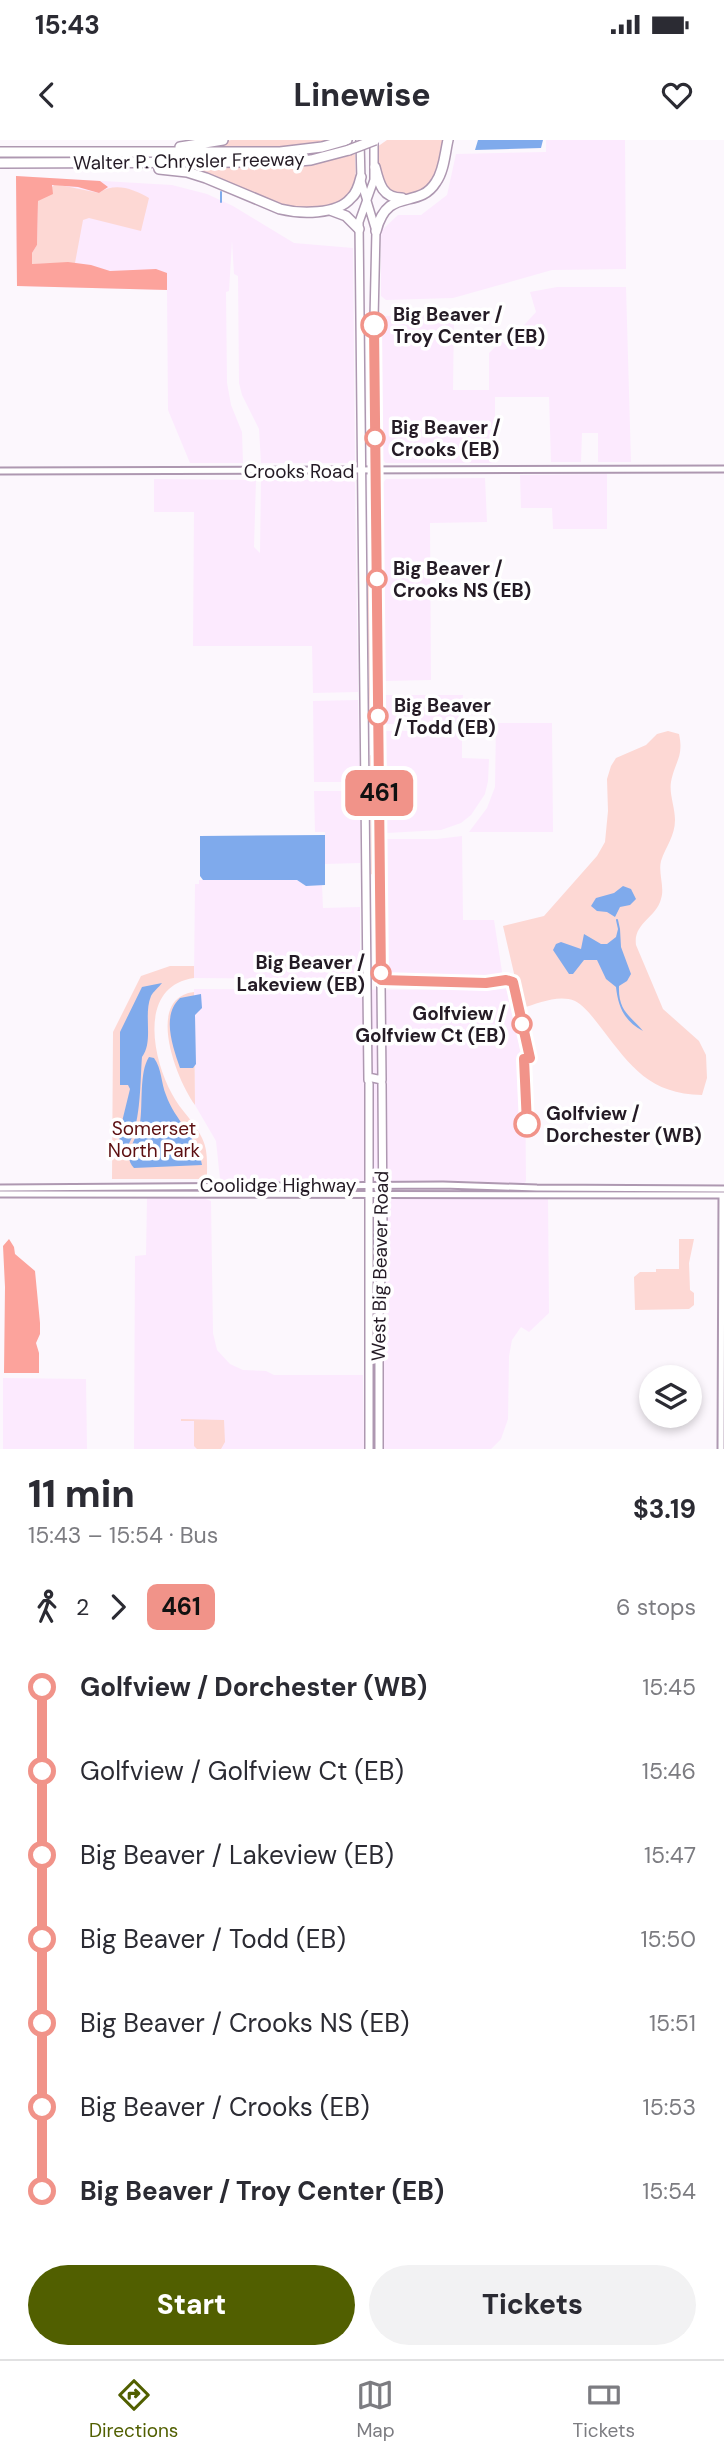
<!DOCTYPE html>
<meta charset="utf-8">
<style>
body{margin:0;font-family:"DM Sans",sans-serif;background:#f2f2f3;color:#2b2b33;height:100vh;display:flex;flex-direction:column;font-size:26px;white-space:nowrap}
*{box-sizing:border-box;margin:0}
p{font-size:23px;color:#7c7c81}
.icon{flex:none;width:38px;height:38px;fill:none;stroke:currentColor;stroke-width:2;stroke-linecap:round;stroke-linejoin:round}
.map{position:relative;height:1309px;overflow:hidden}
.panel{display:flex;flex-direction:column;background:#fff;flex:1}
.panel>*{flex:none}
.badge{padding:0 14px;border-radius:10px;font-size:24px;line-height:46px}
.tools{position:absolute;left:639px;top:1225px;display:grid;gap:14px}
.tools a{display:grid;place-items:center;width:63px;height:63px;border-radius:50%;background:#fff;box-shadow:0 4px 10px #0003;font-size:35px}
.map>.badge{position:absolute;translate:-50% -50%;box-shadow:0 0 0 4px #fff}
.legs{display:flex;align-items:center;gap:10px;height:77px;padding:0 28px;font-size:23px}
.legs p{margin-inline-start:auto}
.head{display:flex;align-items:center;justify-content:space-between;height:119px;padding:0 28px}
h1{font-size:38px;font-weight:800;line-height:52px}
.button{display:flex;gap:14px;margin-top:auto;padding:14px 28px}
.button a{flex:1;height:80px;border-radius:42px;background:#515f00;color:#fff;font-size:28px;font-weight:800;line-height:80px;text-align:center}
.button a+a{background:#f2f2f3;color:#2b2b33}
ul{padding:0 28px;list-style:none}
li{display:flex;align-items:center;gap:24px;height:84px;font-size:26px}
li i{display:grid;place-items:center;width:10px;height:100%;margin:0 9px;background:currentColor}
li i::after{content:'';width:18px;height:18px;margin:-9px;border:5px solid;border-radius:50%;background:#fff}
li p{margin-inline-start:auto}
li:first-child i{background:linear-gradient(#0000 50%,currentColor 0)}
li:last-child i{background:linear-gradient(currentColor 50%,#0000 0)}
.status{display:flex;justify-content:space-between;align-items:center;height:49px;padding:0 35px;background:#fff;direction:ltr}
.status svg{height:19px;fill:currentColor}
header{display:flex;justify-content:space-between;align-items:center;height:91px;padding:0 28px;background:#fff;font-size:32px;font-weight:800}
.tab-bar{display:flex;justify-content:space-around;align-items:center;height:98px;border-top:2px solid #e1e1e2;background:#fff;font-size:19px;color:#7c7c81}
.tab-bar a{display:grid;justify-items:center;gap:4px}
.tab-bar .selected{color:#515f00}
.map>svg:first-child{display:block}
.built{fill:#fceafe}
.green{fill:#fdd8d4}
.forest{fill:#fca39c}
.water{fill:#7faaec}
.lines{fill:none;stroke-linecap:round;stroke-linejoin:round}
.stream{stroke:#7faaec;stroke-width:2}
.secondary-casing{stroke:#ae98b1;stroke-width:9}
.primary-casing{stroke:#ae98b1;stroke-width:10}
.highway-casing{stroke:#ae98b1;stroke-width:12}
.secondary{stroke:#fff;stroke-width:5}
.primary{stroke:#fff;stroke-width:7}
.highway{stroke:#fff;stroke-width:9}
.highway-bridge-casing{stroke:#ae98b1;stroke-width:12;stroke-linecap:butt}
.highway-bridge{stroke:#fff;stroke-width:9}
.line-1-casing{stroke:#fff;stroke-width:16}
.line-1{stroke:#f19389;stroke-width:10}
.stop-1-dot{fill:#fff;stroke:#f19389;stroke-width:3.5}
.labels{text-anchor:middle;dominant-baseline:central;stroke-width:7;stroke-linejoin:round;paint-order:stroke}
.street-label{font-size:19px;fill:#241b25;stroke:#fff}
.stop-label{font-size:19px;font-weight:bold;fill:#241b25;stroke:#fff;text-anchor:start}
.park-label{font-size:19px;fill:#5c0f11;stroke:#fff}
</style>
<div class="status"><b>15:43</b><svg viewBox="0 0 49 12"><path d="M0 12V9h3v3zM5 12V6h3v6zM10 12V3h3v9zM15 12V0h3v12zM26 1h20v11H26zM47 4h2v5h-2z"/></svg></div>
<header><svg class="icon" aria-label="back" viewBox="0 0 24 24"><path d="M15 5l-7 7 7 7"/></svg>Linewise<svg class="icon" aria-label="heart" viewBox="0 0 24 24"><path d="M12 20l-8-8c-3-5 5-10 8-4 3-6 11-1 8 4z"/></svg></header>
<div class="map">
<svg width="724" height="1309" viewBox="0 0 724 1309">
<rect width="100%" height="100%" fill="#fcf7fd"/>
<path class="built" d="M546 0H625L626 129 552 130 453 158 386 160 381 156V91L398 75H421L447 55 456 14 546 12Z
M16 36 172 45 207 54 233 66 294 103 353 108 355 320 352 323H261L259 289 242 255 239 243 238 136 234 134 232 101 229 151 226 152 227 243 231 265 242 292 243 323H190L168 270 167 150 17 146Z
M557 147H626L631 322H598V293H582L581 322H551L549 257H495V323H386L383 320 381 180 385 176 454 174 453 250H489V213L501 201 506 205 536 172 530 152Z
M607 334V389H553L552 368H521L520 335Z
M485 338 487 382 430 383 431 540 385 541 383 343 386 339Z
M154 339 256 340 254 407 260 413 261 340 352 339 355 343 358 552 313 553 312 506H193L194 372H154Z
M385 555H463L461 584H386Z
M358 560 360 642H314L313 561Z
M496 583H552L553 692H469L487 668 495 647Z
M386 591H462V618L489 619 488 641 485 654 471 675 461 683 441 690 387 693Z
M314 651H360V723L325 724V692H315Z
M462 696 463 780H494L503 838 487 841 392 839 388 836 387 699H437Z
M199 740H297L306 746 322 745 323 768 360 767V835L357 839 194 838 195 744H199Z
M506 848 525 928 526 1041 524 1044 479 1043 477 1041 226 1042 220 1039 216 1001 195 965 194 849 487 850Z
M397 1057H548L549 1173 529 1192 521 1187 512 1200 509 1216 508 1279 501 1299 491 1309H382L380 1182 387 1062 388 1058Z
M147 1058H203L211 1061 213 1193 217 1210 230 1224 243 1230 266 1231 274 1235H363L364 1309H134L135 1116 146 1115Z
M3 1238 86 1239 87 1309H3Z"/>
<path class="green" d="M231 0H330L281 8H202Z
M387 0H446C438 32 430 67 387 52L379 30 377 7Z
M355 14C355 26 358 41 351 52 340 72 303 69 283 66L181 27C240 28 298 31 355 14Z
M55 44 99 53C115 42 133 49 149 58L141 91 89 78 83 80 75 123 32 124V113L37 105 38 61Z
M370 443 372 446 376 583 374 585 370 584 366 445Z
M668 591 679 594C684 617 675 621 671 642 669 654 675 667 675 680 675 696 666 706 661 721 658 733 665 747 661 759 656 778 633 783 636 805L663 869 699 901 706 915 707 938 702 955C650 954 631 927 602 889 594 879 586 867 575 861 558 854 538 864 522 868L503 786 544 776 597 716 605 702 608 671 607 639 611 626 616 618 646 605 657 594Z
M370 615 374 617 375 670 377 680 376 736 371 734Z
M170 826H194V838C138 846 152 918 172 954 180 970 195 982 202 998 208 1010 207 1023 207 1036L203 1039H112L113 892 141 836Z
M194 852 195 965C177 941 144 858 194 852Z
M679 1099H694L689 1123 690 1150 694 1153V1165L689 1169 635 1170 634 1137 640 1132H656V1129H679Z
M181 1279 224 1280 225 1302 221 1309H197L194 1306V1281H181Z"/>
<path class="forest" d="M16 36 100 41 108 47 99 53 78 47 52 45 53 54 38 61 37 105 32 113V124L68 122 91 125 110 131 156 129 167 133V150L17 146Z
M9 1099 14 1107 15 1114 35 1131 40 1183V1194L36 1203 39 1213V1233H4L5 1147 3 1106Z"/>
<path class="water" d="M478 0H543L541 8 475 10Z
M325 695V745L306 746 297 740H203L200 736V696Z
M623 746 631 749 636 759 630 765 620 767 615 777 607 772 597 771 591 766 596 758 614 753Z
M618 789H620L621 807 631 834 627 841 619 846C618 872 631 876 643 891 625 882 618 867 616 847L606 839 597 820H584L573 834H569L553 810 556 804 561 802 581 809 584 794 601 804H607L616 797Z
M162 843C159 847 153 852 151 856 143 875 154 901 142 917 140 939 142 1002 120 1013L119 994 130 949 128 945H120V892L142 847Z
M201 854 202 868 195 875 196 924 193 928H180C173 907 161 876 180 858Z
M149 917 154 918C162 929 161 943 166 955 175 981 198 997 202 1025L134 1028C121 1015 138 999 140 983 143 965 139 932 149 917Z"/>
<g class="lines">
<path class="stream" d="M221 62V52
M617 780 619 789"/>
<defs>
<path id="secondary" d="M0 331 724 329
M0 1048 443 1045 537 1048 724 1049
M0 1054 724 1055
M721 1309 722 1055"/>
<path id="primary" d="M360 0 361 41 376 91 374 179 382 940 368 937
M368 940 359 82 374 40V0
M369 944V1309
M379 1309V1176L383 1095 382 944"/>
<path id="highway" d="M180 7 223 0
M0 12H280L322 7 347 0
M0 23 287 22 311 20 349 10
M375 27C379 43 382 58 402 58
M159 29 187 32 206 38 280 69C300 74 337 75 351 58 357 53 359 45 361 37
M330 70 346 76 359 89
M376 91C388 45 418 71 436 42 444 31 445 13 448 0"/>
</defs>
<use href="#secondary" class="secondary-casing"/>
<use href="#primary" class="primary-casing"/>
<use href="#highway" class="highway-casing"/>
<use href="#secondary" class="secondary"/>
<use href="#primary" class="primary"/>
<use href="#highway" class="highway"/>
<defs>
<path id="highway-bridge" d="M349 10 375 0"/>
</defs>
<use href="#highway-bridge" class="highway-bridge-casing"/>
<use href="#highway-bridge" class="highway-bridge"/>
</g>
<g class="lines">
<defs>
<path id="line-1" d="M374 185 381 840 486 843 506 840 513 842 530 918 524 919 527 984"/>
</defs>
<use href="#line-1" class="line-1-casing"/>
<use href="#line-1" class="line-1"/>
</g>
<g class="stop-1-dot">
<circle cx="374" cy="185" r="12"/>
<circle cx="375" cy="298" r="9"/>
<circle cx="377" cy="439" r="9"/>
<circle cx="378" cy="576" r="9"/>
<circle cx="381" cy="833" r="9"/>
<circle cx="522" cy="884" r="9"/>
<circle cx="527" cy="984" r="12"/>
</g>
<g class="labels">
<g class="street-label">
<text transform="translate(189 21) rotate(-1)">Walter P. Chrysler Freeway</text>
<text x="299" y="331">Crooks Road</text>
<text x="278" y="1045">Coolidge Highway</text>
<text transform="translate(380 1126) rotate(-89)">West Big Beaver Road</text>
</g>
<g class="stop-label">
<text x="393" y="174">Big Beaver /<tspan x="393" dy="22">Troy Center (EB)</tspan></text>
<text x="391" y="287">Big Beaver /<tspan x="391" dy="22">Crooks (EB)</tspan></text>
<text x="393" y="428">Big Beaver /<tspan x="393" dy="22">Crooks NS (EB)</tspan></text>
<text x="394" y="565">Big Beaver<tspan x="394" dy="22">/ Todd (EB)</tspan></text>
<text x="365" y="822" text-anchor="end">Big Beaver /<tspan x="365" dy="22">Lakeview (EB)</tspan></text>
<text x="506" y="873" text-anchor="end">Golfview /<tspan x="506" dy="22">Golfview Ct (EB)</tspan></text>
<text x="546" y="973">Golfview /<tspan x="546" dy="22">Dorchester (WB)</tspan></text>
</g>
<g class="park-label">
<text x="154" y="988">Somerset<tspan x="154" dy="22">North Park</tspan></text>
</g>
</g>
</svg>
<div class="tools">
<a><svg class="icon" aria-label="layers" viewBox="0 0 24 24"><path d="M12 4l9 5-9 5-9-5zM3 14l9 5 9-5"/></svg></a>
</div>
<b class="badge" style="left:379px;top:653px;background:#f19389;color:#111">461</b>
</div>
<section class="panel">
<div class="head"><div><h1>11 min</h1><p>15:43 – 15:54 · Bus</p></div><b>$3.19</b></div>
<div class="legs"><svg class="icon" aria-label="walk" viewBox="0 0 24 24"><circle cx="13" cy="4" r="2"/><path d="M13 8l-2 6 4 7M11 14l-3 7M7 12l3-4h3l4 4"/></svg>2<svg class="icon" aria-label="forward" viewBox="0 0 24 24"><path d="M9 5l7 7-7 7"/></svg><b class="badge" style="background:#f19389;color:#111">461</b><p>6 stops</p></div>
<ul>
<li><i style="color:#f19389"></i><b>Golfview / Dorchester (WB)</b><p>15:45</p></li>
<li><i style="color:#f19389"></i><span>Golfview / Golfview Ct (EB)</span><p>15:46</p></li>
<li><i style="color:#f19389"></i><span>Big Beaver / Lakeview (EB)</span><p>15:47</p></li>
<li><i style="color:#f19389"></i><span>Big Beaver / Todd (EB)</span><p>15:50</p></li>
<li><i style="color:#f19389"></i><span>Big Beaver / Crooks NS (EB)</span><p>15:51</p></li>
<li><i style="color:#f19389"></i><span>Big Beaver / Crooks (EB)</span><p>15:53</p></li>
<li><i style="color:#f19389"></i><b>Big Beaver / Troy Center (EB)</b><p>15:54</p></li>
</ul>
<div class="button"><a>Start</a><a>Tickets</a></div>
</section>
<nav class="tab-bar">
<a class="selected"><svg class="icon" aria-label="directions" viewBox="0 0 24 24"><path d="M12 3l9 9-9 9-9-9zM9 14v-3h6M13 9l2 2-2 2"/></svg>Directions</a>
<a><svg class="icon" aria-label="map" viewBox="0 0 24 24"><path d="M3 6l6-2 6 2 6-2v14l-6 2-6-2-6 2zM9 4v14M15 6v14"/></svg>Map</a>
<a><svg class="icon" aria-label="tickets" viewBox="0 0 24 24"><path d="M3 7h18v10H3zM15 7v10"/></svg>Tickets</a>
</nav>
